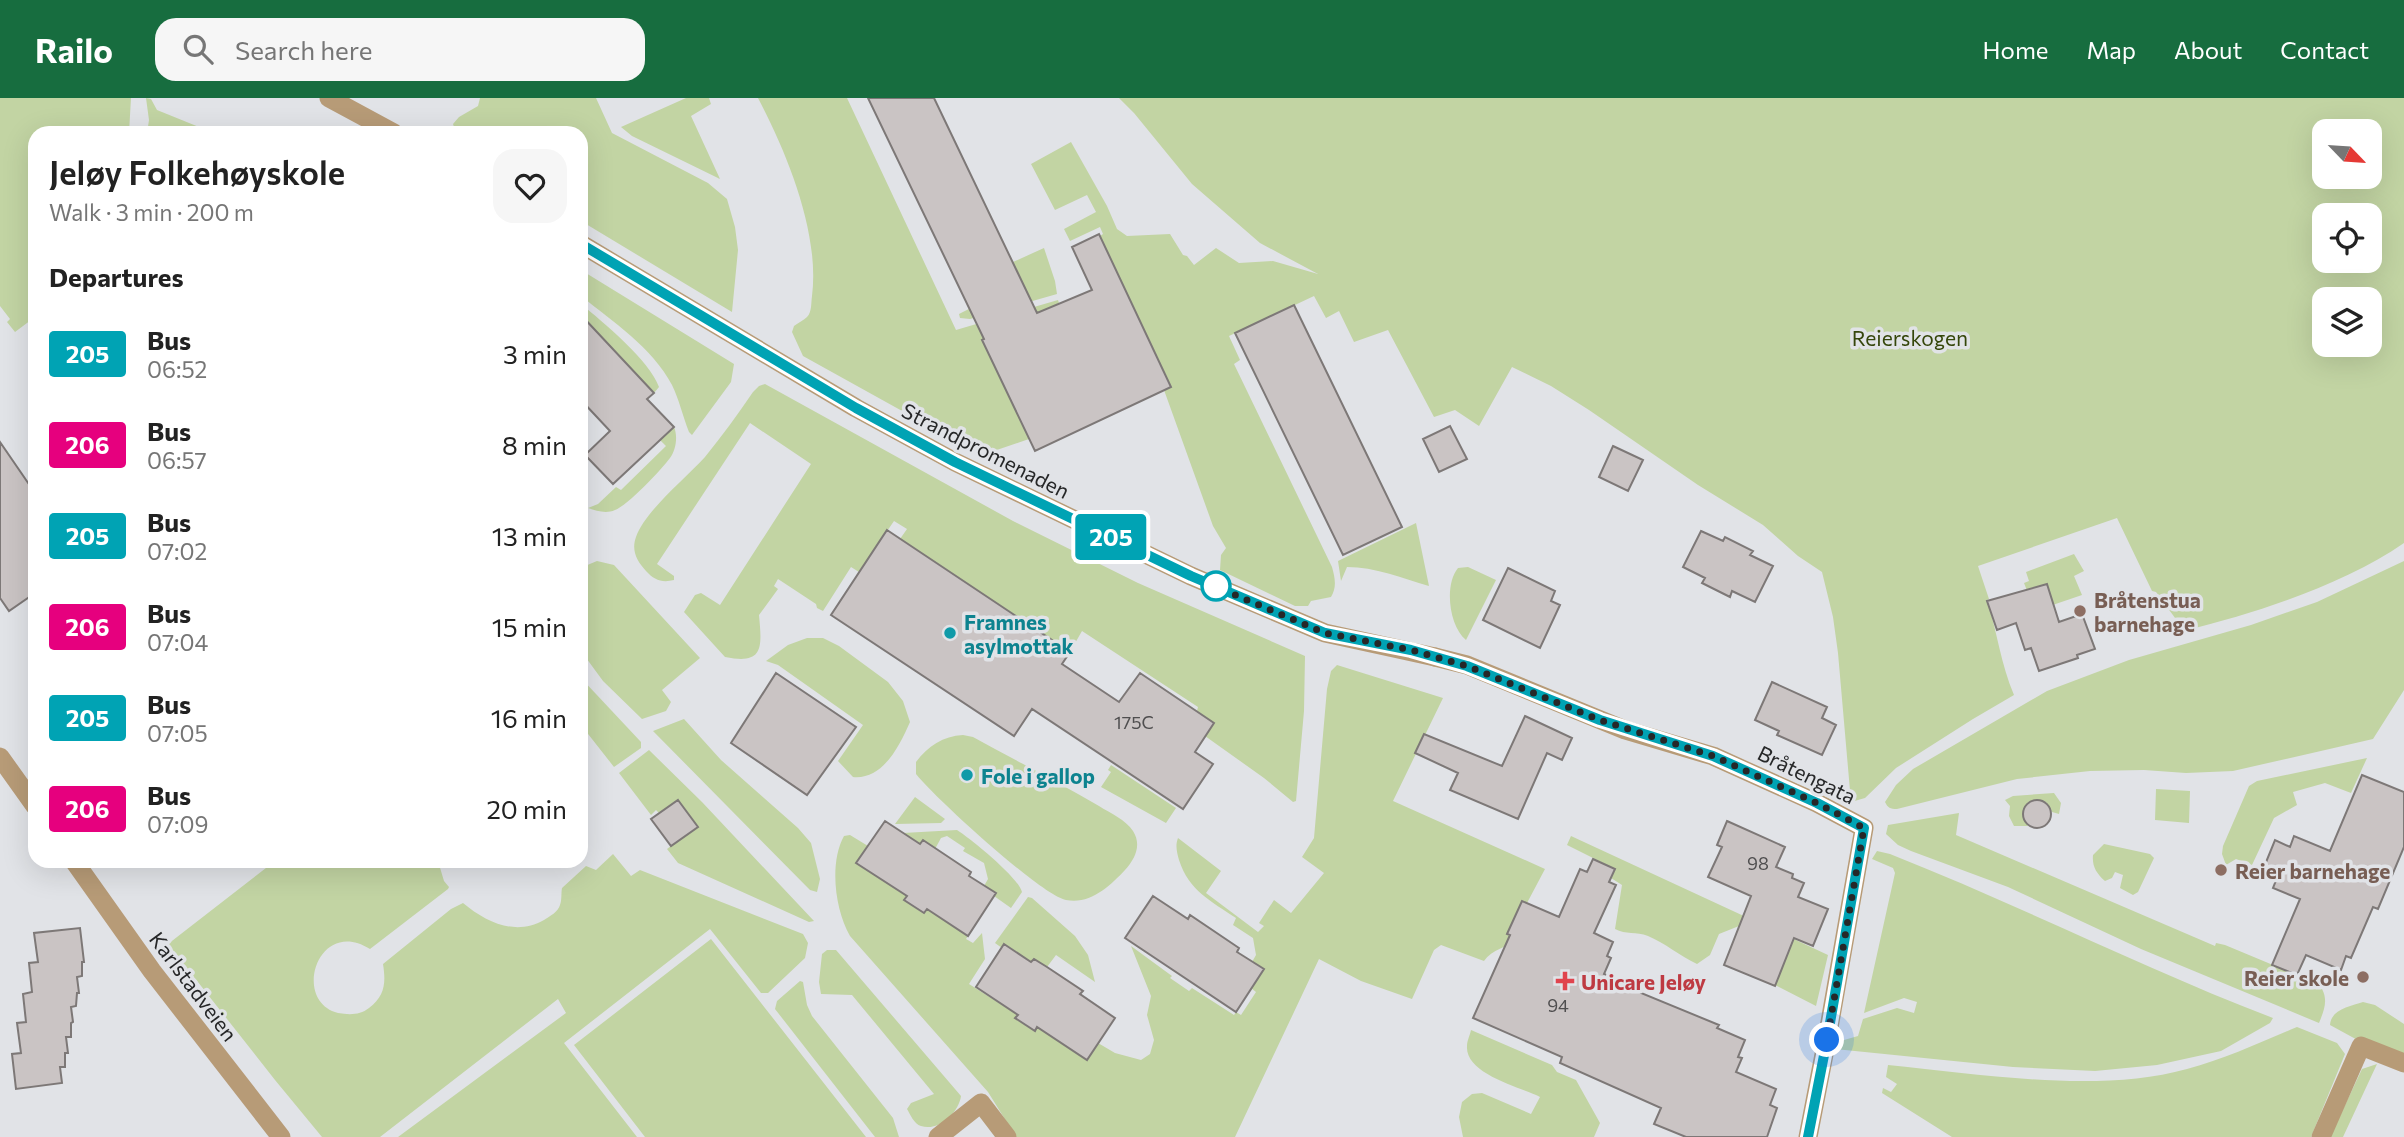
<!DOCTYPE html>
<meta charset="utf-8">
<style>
body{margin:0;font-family:Commissioner,sans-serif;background:#f6f6f6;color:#222;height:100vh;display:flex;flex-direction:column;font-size:26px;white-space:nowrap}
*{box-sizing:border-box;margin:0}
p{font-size:23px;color:#767676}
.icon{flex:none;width:38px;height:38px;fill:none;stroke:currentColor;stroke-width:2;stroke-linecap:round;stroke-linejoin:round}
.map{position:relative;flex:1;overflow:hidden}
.sheet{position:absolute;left:28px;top:28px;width:560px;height:742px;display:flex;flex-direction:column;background:#fff;border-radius:21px;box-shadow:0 7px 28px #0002}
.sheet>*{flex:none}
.badge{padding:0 14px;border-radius:5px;font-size:24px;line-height:46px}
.needle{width:46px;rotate:115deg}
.tools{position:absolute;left:2312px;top:21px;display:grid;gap:14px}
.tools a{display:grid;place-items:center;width:70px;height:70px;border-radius:14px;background:#fff;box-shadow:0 7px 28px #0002;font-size:35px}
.you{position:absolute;width:35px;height:35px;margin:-18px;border:5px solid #fff;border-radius:50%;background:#1a73e8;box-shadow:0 0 0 10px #1a73e833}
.map>.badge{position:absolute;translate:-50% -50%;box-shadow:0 0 0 4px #fff}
h2{padding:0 21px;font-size:26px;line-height:63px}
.round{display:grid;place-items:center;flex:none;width:74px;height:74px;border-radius:21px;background:#f6f6f6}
.headline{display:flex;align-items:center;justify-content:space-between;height:119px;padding:0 21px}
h1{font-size:33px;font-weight:600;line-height:52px}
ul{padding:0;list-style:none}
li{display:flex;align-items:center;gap:21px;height:91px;padding:0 21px}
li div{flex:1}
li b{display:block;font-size:26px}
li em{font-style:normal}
li .badge{min-width:77px;font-weight:700;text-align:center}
header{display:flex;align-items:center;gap:42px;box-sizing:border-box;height:98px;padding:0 35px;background:#176d3f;color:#fff}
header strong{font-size:33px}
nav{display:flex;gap:38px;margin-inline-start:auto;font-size:24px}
.search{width:490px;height:63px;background:#f6f6f6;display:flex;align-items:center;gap:18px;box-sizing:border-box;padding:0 24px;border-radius:21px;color:#767676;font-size:26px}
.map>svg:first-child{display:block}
.green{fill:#c2d4a3;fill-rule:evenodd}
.building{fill:#cac4c4;stroke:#7d7877;stroke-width:2}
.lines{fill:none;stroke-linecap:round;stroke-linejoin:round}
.minor{stroke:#b79b77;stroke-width:19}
.tertiary{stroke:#b79b77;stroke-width:19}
.line-casing{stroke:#fff;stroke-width:16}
.line{stroke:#00a3b4;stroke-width:10}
.walk{stroke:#262728;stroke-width:7;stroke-dasharray:0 12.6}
.stop-dot{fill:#fff;stroke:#00a3b4;stroke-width:3.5}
.education-dot{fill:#8d6e63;stroke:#e1e3e7;stroke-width:2.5}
.culture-dot{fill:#0f9aa8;stroke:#e1e3e7;stroke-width:2.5}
.health-dot{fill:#e0444e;stroke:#e1e3e7;stroke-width:2.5}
.labels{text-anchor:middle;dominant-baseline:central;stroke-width:7;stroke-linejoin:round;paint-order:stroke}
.number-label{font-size:18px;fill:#4f4e4f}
.park-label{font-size:21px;fill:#35460b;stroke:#e1e3e7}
.street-label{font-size:21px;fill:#262728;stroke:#e1e3e7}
.education-label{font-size:21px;font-weight:bold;fill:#785e54;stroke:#e1e3e7;text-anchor:start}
.culture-label{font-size:21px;font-weight:bold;fill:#0d838f;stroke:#e1e3e7;text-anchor:start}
.health-label{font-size:21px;font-weight:bold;fill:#be3a42;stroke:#e1e3e7;text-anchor:start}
</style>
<header>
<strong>Railo</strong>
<div class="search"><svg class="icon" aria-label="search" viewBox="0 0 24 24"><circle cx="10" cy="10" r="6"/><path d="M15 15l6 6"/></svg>Search here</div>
<nav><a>Home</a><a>Map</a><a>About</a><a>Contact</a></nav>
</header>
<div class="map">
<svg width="2404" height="1039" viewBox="0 0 2404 1039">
<rect width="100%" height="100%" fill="#e1e3e7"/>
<path class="green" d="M0 0H131L129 35H35V219L15 234 7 224 10 221 0 208Z
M146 0 151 1 157 12 199 29 197 35H147L149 22Z
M480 0H596L612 35 708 85 727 101 735 129 738 152 732 214 581 123V35H456L453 26 459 19 478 8Z
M686 0H709L711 6 691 18 720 81 632 38 621 29Z
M758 0H847L956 232 1058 202 1059 205 982 242 1029 341 985 356 940 334 803 258 792 234 794 228C798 225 804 222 807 219 812 214 811 204 812 198 820 135 787 55 758 0Z
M1119 0H2404V445C2345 486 2257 515 2187 532L2178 524 2156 494 2152 493 2117 420 1978 468 1989 501 1987 502C1997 533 2001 567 2014 597L1973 621 1896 670 1865 700 1851 704 1838 555 1833 519 1822 474 1798 458 1763 427 1698 387 1589 312 1551 288 1512 269 1479 328 1455 312 1434 319 1388 232 1354 244 1339 213 1326 220 1314 198 1229 238 1240 262 1234 266 1332 469C1335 480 1337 489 1331 499L1311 503 1308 508H1295L1220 472 1221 457 1226 450 1213 428 1164 292 1171 288 1100 138 1103 136 1100 129 1070 143 1064 131 1096 114 1087 97 1055 112 1031 66 1071 44 1107 108 1117 131 1127 138 1170 136 1183 157 1187 158 1194 167 1216 150 1239 165 1273 163 1318 176 1260 145 1192 86 1134 15ZM2324 33H2370V79H2324ZM2324 117H2370V163H2324ZM2324 201H2370V247H2324Z
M1044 150 1055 183 1057 196 970 221 960 220 959 216 1022 184 1013 164Z
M581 172 734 266 731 284 692 337 689 334C683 319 679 301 672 287 652 249 613 224 581 198Z
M581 206C603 224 650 263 659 289L654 295 581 217Z
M765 286 1013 423 1138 485 1305 558 1304 613 1296 703 1293 704 1264 680 1205 638 1214 625 1197 613 1198 609 1082 533 1070 554 900 441 907 431 894 423 859 474 851 469 823 513 817 510 816 506 778 481 774 488 778 491 759 517C762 550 764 567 725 559L684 514 695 497 701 495 720 507 811 366 750 325 657 466 674 478V482C662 485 654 482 646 473 637 463 631 453 636 439 645 413 685 381 705 359 722 338 738 316 753 294L759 288Z
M674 329C678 338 676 352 670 360 662 371 627 408 615 412 606 416 597 413 588 410L598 406 616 389 621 392 666 348 660 342Z
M1416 425 1429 488C1402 480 1375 469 1347 469L1341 483 1338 463Z
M2074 456 2084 473 2074 478 2082 497 2035 513 2024 485 2029 483 2026 474Z
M597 463 614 467 700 560 662 592 671 604 666 613 642 621 603 583 581 553V472L585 468Z
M2404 463V592L2373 641 2233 673 2186 675 2144 672 2090 673 2017 681 1897 711C1890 711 1888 710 1885 704L1896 687 1913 671 2047 593 2129 562 2251 527 2317 504Z
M1468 469 1496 482 1466 542C1449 528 1444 487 1458 470Z
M807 540H823L839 548 888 584 903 603 910 624C900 647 883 682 853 679L838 663 863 627 778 567 766 563 788 547Z
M1337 567 1443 600 1393 703 1545 771 1527 805 1522 803 1507 836 1519 842C1507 849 1492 851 1484 863L1441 847 1434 852 1412 901 1361 883 1319 861 1235 1039H1016L988 994 850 838C835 812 829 765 844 738L850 737 868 748 857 766 907 798 904 802 923 815 927 811 968 838 966 841 973 845 982 835 985 861 969 886 1018 917 1016 921 1034 933 1037 929 1087 962 1098 945 1115 955 1141 962 1150 956 1154 942 1147 917 1151 898 1131 848 1172 878 1170 880 1189 893 1192 890 1234 917 1236 914 1241 917 1256 894 1251 890 1264 872 1252 864 1256 857 1253 840 1233 827 1236 820C1211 803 1189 793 1179 762 1177 754 1175 748 1178 740L1221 773 1206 795 1258 834 1264 828 1259 825 1274 802 1291 815 1324 775 1302 759 1314 740 1327 591 1331 573Z
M581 580 641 644V650L614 669 581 627V611L583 610 581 607Z
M684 621 721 662 798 730 811 745 820 781 817 794 810 792 653 633Z
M963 637 973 639C1015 662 1058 684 1099 708 1110 715 1126 722 1133 733 1142 747 1135 761 1125 772 1110 788 1090 807 1066 802 1042 798 934 699 916 676V664C928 648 943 638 963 637Z
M649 652 702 704 814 823 809 824 678 765 667 751 697 728 678 702 659 715 656 712 651 717 619 675Z
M2367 660 2351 695 2325 685 2293 694 2297 707 2274 720 2252 767 2236 761 2226 767 2222 756 2223 748 2249 688 2257 683Z
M1111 667 1176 710 1166 725 1101 689 1111 674 1108 672Z
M2156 691 2190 693 2189 725 2155 722Z
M2054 695 2061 705 2059 716 2052 714 2046 704 2035 702 2026 708 2023 718 2028 728H2014L2009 718 2010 708 2005 702 2013 698Z
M915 699 945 721 941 725 895 726Z
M1959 715 1956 737 2215 848 2216 845 2225 847 2319 886C2329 900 2325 910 2319 925L2141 851 2008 789 1911 753 1898 747 1886 736 1888 727Z
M957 732C971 741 1018 779 1022 794L1011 810 994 798 984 788 988 781 984 765 963 753 965 750 947 738 941 740 935 751 923 742 920 746 903 735Z
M1571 738 1828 857 1816 908 1775 887 1791 849 1739 828 1719 836 1710 857 1697 866C1680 858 1665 845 1648 838 1636 833 1626 837 1615 831L1622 787 1611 780 1615 771 1567 747Z
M2104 746 2150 756 2154 760 2138 794 2133 797 2120 790 2123 777 2115 774 2112 780 2105 783C2096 775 2092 768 2093 757Z
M1877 753 1890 756C2019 807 2143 870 2273 920L2270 925 2221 953 2157 967 2095 973 2013 969 1835 951 1837 944 1858 938 1863 921 1897 910 1914 915 1917 904 1904 900 1864 915 1895 775 1893 770 1872 761Z
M613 756 631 778 640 772 803 836 808 845 805 860 768 895H761L710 831 564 945 637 1039H398L566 915 558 901 380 1039H322L275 982 168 846 275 763H438L444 783 449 789 448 791 370 851C318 818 291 903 338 915 350 917 360 917 369 910 385 898 386 885 383 866L451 811 463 805C487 825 516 838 544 822 550 818 558 814 560 807 562 802 561 795 562 790L586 768 596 772Z
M1028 799 1032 800 1075 838 1088 857 1095 884 1056 857 1047 869 1034 861 1031 864 1005 846 1002 850 995 845Z
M711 841 866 1039H645L574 947Z
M827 852H836L961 998C959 1014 939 1034 921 1028 914 1026 910 1016 907 1011L911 1005 934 996 852 897 821 896 819 884 822 856Z
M800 883 803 884 807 907 812 918 893 1020 899 1039H875L775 911 777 903Z
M2363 904 2375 907 2404 926V958L2363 945 2330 927C2331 911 2351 908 2363 904Z
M2297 929 2337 945 2345 956 2311 1039H1952L1882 995 1883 990 1891 994 1897 986 1886 979 1888 967C1981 976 2097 996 2187 971 2225 961 2261 944 2297 929Z
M1471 932 1552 967 1557 974 1576 982 1600 1025 1594 1039H1463L1459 1019 1462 1004 1472 996 1482 995 1531 1016 1540 999C1520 989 1465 976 1467 948 1467 943 1470 937 1471 932Z
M2377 966 2343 1039H2330L2362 971Z"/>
<path class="building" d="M868 0H934L1037 215 1092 192 1072 149 1099 136 1171 289 1035 353 982 242 984 241Z
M1294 207 1402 429 1343 457 1235 235Z
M581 217 654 295 647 301 674 329 613 386 585 357 610 333 581 302Z
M1450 328 1467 361 1439 374 1423 341Z
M0 344 35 395V495L9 513 0 500Z
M1613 348 1643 362 1628 393 1599 379Z
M887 432 1070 554 1062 566 1119 604 1140 575 1214 625 1195 654 1213 666 1183 711 1032 611 1014 638 831 517Z
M1701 433 1723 443 1725 439 1753 453 1750 457 1773 468 1755 504 1732 493 1730 499 1702 485 1705 480 1683 469Z
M1508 470 1555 493 1551 503 1560 507 1540 550 1483 522Z
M2047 486 2059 524 2082 516 2095 551 2077 557 2078 560 2039 573 2031 550 2025 552 2016 525 1997 532 1987 503Z
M776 575 856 629 807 697 731 645Z
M1772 584 1827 609 1822 620 1836 627 1822 657 1777 637 1779 633 1755 622Z
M1525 618 1572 640 1562 662 1547 655 1518 721 1450 692 1458 675 1415 655 1424 636 1502 668Z
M2362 677 2404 694V749L2378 811 2373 809 2351 860 2346 858 2341 872 2306 857 2297 877 2272 867 2300 801 2273 790 2277 780 2262 774 2275 742 2290 749 2294 738 2330 753Z
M2023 716a14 14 0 1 1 28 0a14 14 0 1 1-28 0Z
M678 702 698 729 671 748 651 721Z
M885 723 920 746 923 742 971 774 969 778 996 795 968 838 927 811 924 815 904 802 907 798 856 765Z
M1727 723 1785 749 1776 769 1793 776 1792 780 1804 785 1798 799 1828 811 1813 848 1794 840 1775 888 1724 867 1751 798 1708 779 1722 749 1717 747Z
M1593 761 1615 771 1609 784 1616 787 1594 835 1613 844 1607 858 1611 860 1604 876 1642 892 1641 895 1719 927 1717 930 1745 942 1738 959 1742 960 1736 974 1776 991 1770 1007 1777 1010 1767 1039H1686L1654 1026 1661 1010 1560 965 1562 959 1473 920 1510 837 1507 836 1522 803 1559 819 1580 771 1587 774Z
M1153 798 1188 821 1190 817 1239 850 1237 854 1264 871 1236 914 1125 840Z
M80 830 84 864H82V878L77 879 79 895H77L76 908 71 909 73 924 71 925V939H66L68 955H65V969H60L62 985 16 991 12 956 21 955 17 925 26 924 23 896 32 894 29 865 38 864 34 835Z
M1004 846 1031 864 1034 861 1047 869 1083 893 1080 896 1115 920 1087 962 1037 929 1035 933 1015 920 1018 917 976 889Z"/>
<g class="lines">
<path class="minor" d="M1435 559 1467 567 1625 632 1713 658 1817 705 1864 730 1827 941 1808 1039
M0 659 35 708
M74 763 152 873 281 1039
M938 1039 981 1005 1007 1039
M2321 1039 2361 948 2404 965"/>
<path class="tertiary" d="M329 0 394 35
M581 146 856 310 955 364 1191 478 1325 535 1435 559"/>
</g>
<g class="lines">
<defs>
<path id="line" d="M581 146 856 310 955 364 1191 478 1325 535 1411 552 1467 568 1600 622 1713 658 1817 705 1864 730 1827 942 1808 1039"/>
</defs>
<use href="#line" class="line-casing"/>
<use href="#line" class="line"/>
<path class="walk" d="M1216 488H1214L1325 535 1411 552 1467 568 1600 622 1713 658 1817 705 1864 730 1827 942"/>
</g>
<circle class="stop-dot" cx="1216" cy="488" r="14"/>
<g class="education-dot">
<circle cx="2080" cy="513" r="7"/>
<circle cx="2221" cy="772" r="7"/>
<circle cx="2363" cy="879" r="7"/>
</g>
<g class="culture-dot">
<circle cx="950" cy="535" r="7"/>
<circle cx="967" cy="677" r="7"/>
</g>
<path class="health-dot" d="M1561.5 872.5h7v7h7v7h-7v7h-7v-7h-7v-7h7z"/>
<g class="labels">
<g class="number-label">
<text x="1134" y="624">175C</text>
<text x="1758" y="765">98</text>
<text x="1558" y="907">94</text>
</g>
<g class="park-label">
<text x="1910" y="239">Reierskogen</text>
</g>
<g class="street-label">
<text transform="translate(986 352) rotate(27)">Strandpromenaden</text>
<text transform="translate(1807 676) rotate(26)">Bråtengata</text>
<text transform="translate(194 888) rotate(53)">Karlstadveien</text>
</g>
<g class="education-label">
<text x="2094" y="501">Bråtenstua<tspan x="2094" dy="24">barnehage</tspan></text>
<text x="2235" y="772">Reier barnehage</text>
<text x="2349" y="879" text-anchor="end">Reier skole</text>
</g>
<g class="culture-label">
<text x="964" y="523">Framnes<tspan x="964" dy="24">asylmottak</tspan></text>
<text x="981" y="677">Fole i gallop</text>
</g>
<g class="health-label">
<text x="1581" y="883">Unicare Jeløy</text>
</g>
</g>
</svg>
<div class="tools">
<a><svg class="needle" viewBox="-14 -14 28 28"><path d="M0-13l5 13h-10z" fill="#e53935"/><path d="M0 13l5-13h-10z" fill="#767676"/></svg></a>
<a><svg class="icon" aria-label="locate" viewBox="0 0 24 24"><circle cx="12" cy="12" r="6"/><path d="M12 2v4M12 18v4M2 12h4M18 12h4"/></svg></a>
<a><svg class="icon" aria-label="layers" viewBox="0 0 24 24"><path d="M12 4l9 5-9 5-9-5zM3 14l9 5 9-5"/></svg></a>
</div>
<div class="you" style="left:1827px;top:942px"></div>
<b class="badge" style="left:1111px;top:439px;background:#00a3b4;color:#fff">205</b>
<section class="sheet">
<div class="headline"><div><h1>Jeløy Folkehøyskole</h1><p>Walk · 3 min · 200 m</p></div><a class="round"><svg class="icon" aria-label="heart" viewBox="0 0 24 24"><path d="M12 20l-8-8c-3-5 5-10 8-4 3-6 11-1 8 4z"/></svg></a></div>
<h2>Departures</h2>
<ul>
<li><span class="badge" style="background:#00a3b4;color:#fff">205</span><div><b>Bus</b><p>06:52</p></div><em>3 min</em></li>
<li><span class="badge" style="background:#e6007e;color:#fff">206</span><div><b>Bus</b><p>06:57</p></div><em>8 min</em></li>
<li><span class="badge" style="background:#00a3b4;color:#fff">205</span><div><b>Bus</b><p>07:02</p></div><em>13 min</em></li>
<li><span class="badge" style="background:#e6007e;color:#fff">206</span><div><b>Bus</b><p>07:04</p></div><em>15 min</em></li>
<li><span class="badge" style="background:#00a3b4;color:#fff">205</span><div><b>Bus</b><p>07:05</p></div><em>16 min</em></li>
<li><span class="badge" style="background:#e6007e;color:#fff">206</span><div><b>Bus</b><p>07:09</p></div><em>20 min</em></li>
</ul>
</section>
</div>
